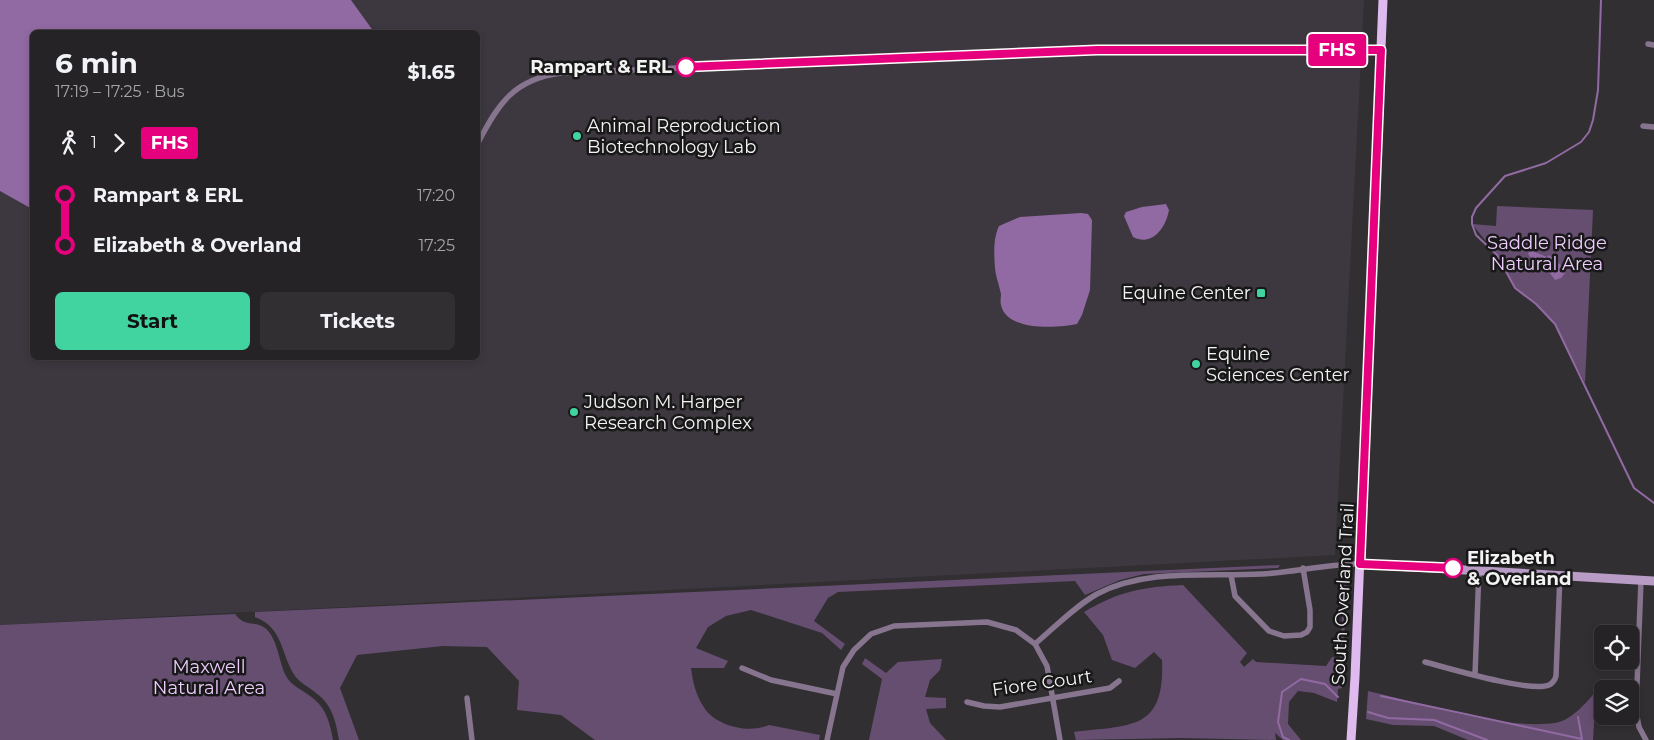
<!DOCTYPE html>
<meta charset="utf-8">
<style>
body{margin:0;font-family:Montserrat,sans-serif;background:#312f32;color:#f1f3f6;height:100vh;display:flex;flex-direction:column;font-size:19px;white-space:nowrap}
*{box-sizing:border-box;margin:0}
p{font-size:16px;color:#a3a4a7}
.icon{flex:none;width:28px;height:28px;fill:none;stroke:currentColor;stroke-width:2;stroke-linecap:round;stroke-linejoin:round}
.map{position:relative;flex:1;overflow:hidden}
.side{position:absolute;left:30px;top:30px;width:450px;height:330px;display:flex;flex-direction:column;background:#252326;border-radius:8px;box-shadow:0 2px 8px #0003,0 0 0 1px #424043}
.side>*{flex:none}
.badge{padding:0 10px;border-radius:4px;font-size:18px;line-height:32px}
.tools{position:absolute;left:1594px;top:625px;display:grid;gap:10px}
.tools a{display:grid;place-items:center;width:45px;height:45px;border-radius:8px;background:#252326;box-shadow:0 2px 8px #0003,0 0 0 1px #424043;font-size:25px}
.map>.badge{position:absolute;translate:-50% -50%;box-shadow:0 0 0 2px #fff}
.legs{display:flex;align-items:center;gap:8px;height:55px;padding:0 25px;font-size:16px}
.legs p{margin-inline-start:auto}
.summary{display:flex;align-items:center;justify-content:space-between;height:85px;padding:0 25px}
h1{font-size:28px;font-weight:700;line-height:38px}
.button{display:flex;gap:10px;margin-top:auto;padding:10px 25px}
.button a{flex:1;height:58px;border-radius:8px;background:#41d4a1;color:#111;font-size:20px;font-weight:700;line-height:58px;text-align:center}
.button a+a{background:#312f32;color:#f1f3f6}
ul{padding:0 25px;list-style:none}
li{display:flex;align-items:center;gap:18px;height:50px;font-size:19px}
li i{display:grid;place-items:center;width:8px;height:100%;margin:0 6px;background:currentColor}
li i::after{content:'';width:12px;height:12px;margin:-6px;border:4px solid;border-radius:50%;background:#252326}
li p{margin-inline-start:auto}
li:first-child i{background:linear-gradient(#0000 50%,currentColor 0)}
li:last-child i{background:linear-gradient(currentColor 50%,#0000 0)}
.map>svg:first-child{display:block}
.built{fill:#3d383f}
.green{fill:#664e71}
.water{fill:#926aa3}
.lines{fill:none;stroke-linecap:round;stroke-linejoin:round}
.stream{stroke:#926aa3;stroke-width:2}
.minor{stroke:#87758f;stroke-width:5.5}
.secondary{stroke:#b89cc5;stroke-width:9}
.primary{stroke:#debaee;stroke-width:9}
.line-1-casing{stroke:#fff;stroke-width:11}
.line-1{stroke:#e6007e;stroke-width:8}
.stop-1-dot{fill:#fff;stroke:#e6007e;stroke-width:2.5}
.poi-dot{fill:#41d4a1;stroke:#191819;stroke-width:2}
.labels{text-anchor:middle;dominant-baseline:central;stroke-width:5;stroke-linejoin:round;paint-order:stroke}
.stop-label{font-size:18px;font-weight:bold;fill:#f4f3f4;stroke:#191819;text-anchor:end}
.poi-label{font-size:18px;fill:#f4f3f4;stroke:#191819;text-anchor:start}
.park-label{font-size:18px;fill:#eeccfd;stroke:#191819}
.street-label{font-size:18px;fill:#f4f3f4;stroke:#191819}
</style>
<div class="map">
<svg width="1654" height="740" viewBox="0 0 1654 740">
<rect width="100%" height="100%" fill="#312f32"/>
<path class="built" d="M351 0H1364L1335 555 0 625V191L32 209V358H478V32H374Z"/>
<path class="green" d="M1497 206 1593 210 1585 383 1555 324 1536 304 1515 288 1497 255 1472 224 1496 226Z
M1280 565 1278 568 1144 574 1120 580 1085 595 1075 581 838 592 828 598 814 621 845 644 841 650 822 633 751 610 726 616 708 627 696 648 728 661 724 668H691C693 683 696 696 705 709 717 726 749 734 769 725L820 735 819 740H595L561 715 517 710 519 681 487 647 443 646 357 655 340 688 359 740H339C336 722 332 704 316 693 309 687 300 683 295 676 280 653 284 628 255 617V612Z
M1344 574 1347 575 1342 688 1338 689 1337 702 1314 693 1298 691 1289 702 1288 724 1301 740H1283L1275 733 1276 740 1182 738 1076 740 1074 732C1131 725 1165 731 1162 660L1154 652 1135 668 1112 660 1103 635 1084 612C1119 591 1143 587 1183 585L1247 653 1240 662 1244 667 1253 659 1256 662 1326 666 1332 657 1340 658Z
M235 614C245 628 254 620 265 628 277 637 279 661 285 674 291 687 304 690 314 699 327 710 330 724 333 740H0V625Z
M865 658 886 673 898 662 942 659 940 670 930 680 925 697 946 698V708L926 709 930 723 946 740H869L882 679 862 664Z
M1368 691C1421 703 1502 730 1555 723 1572 720 1586 703 1596 691L1593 740H1468L1434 726 1393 725 1366 719Z"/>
<path class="water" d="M0 0H351L374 32H32V209L0 191Z
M1166 204 1169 210C1166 227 1153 247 1133 237L1124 216 1126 212 1142 207Z
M1081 213 1088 214 1092 220 1090 290 1082 315 1077 324C1058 328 1007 332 1001 305 1000 302 1001 297 1001 294 999 284 996 278 995 268 994 254 993 239 999 226L1020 217Z
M1530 250 1547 257 1549 255 1554 259V261L1560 264 1565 273 1561 278 1555 280C1549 269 1536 265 1528 254Z"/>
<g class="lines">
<path class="stream" d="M1601 0 1598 90 1593 120 1589 132 1581 142 1546 163 1505 176 1476 208 1472 217V224L1476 235 1497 255 1515 288 1536 304 1555 324 1634 488 1654 503
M1381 696 1582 739 1578 717
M1368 712 1388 718 1434 720 1487 740
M1289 740 1283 737 1278 722 1282 692 1301 679 1325 684 1338 697"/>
<path class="minor" d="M1648 44 1654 45
M1643 126 1654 127
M478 143C498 104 514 79 561 73L1097 50H1381
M1231 575 1235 596 1269 631 1284 636 1301 635 1307 632 1310 627V610L1303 568
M1641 580 1636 711 1639 727 1646 740
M1035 644 1047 666 1060 740
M1425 662C1448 668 1531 693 1549 685 1553 683 1555 680 1556 676L1560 574
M742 668 771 680 837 694
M1475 675 1479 569
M467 698 472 740
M967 702 984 706 1000 707 1110 688 1119 681
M827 740 843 667 854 650 871 634 894 626 987 622 1016 630 1035 644C1055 627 1074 607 1097 594 1147 568 1208 577 1262 574 1295 572 1327 564 1360 564"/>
<path class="secondary" d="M1360 564 1654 581"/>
<path class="primary" d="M1351 740 1355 677 1383 0"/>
</g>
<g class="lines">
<defs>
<path id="line-1" d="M686 67 1097 50H1381L1360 564 1453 568"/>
</defs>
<use href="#line-1" class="line-1-casing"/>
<use href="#line-1" class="line-1"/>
</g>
<g class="stop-1-dot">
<circle cx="686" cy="67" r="9"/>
<circle cx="1453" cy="568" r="9"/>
</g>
<g class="poi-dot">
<circle cx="577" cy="136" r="5"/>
<rect x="1256" y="288" width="10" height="10" rx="2.5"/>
<circle cx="1196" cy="364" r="5"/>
<circle cx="574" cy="412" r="5"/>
</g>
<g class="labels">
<g class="stop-label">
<text x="672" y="67">Rampart &amp; ERL</text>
<text x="1467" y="558" text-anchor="start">Elizabeth<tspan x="1467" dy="21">&amp; Overland</tspan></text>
</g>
<g class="poi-label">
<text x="587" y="126">Animal Reproduction<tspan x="587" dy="21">Biotechnology Lab</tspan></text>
<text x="1251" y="293" text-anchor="end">Equine Center</text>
<text x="1206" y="354">Equine<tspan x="1206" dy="21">Sciences Center</tspan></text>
<text x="584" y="402">Judson M. Harper<tspan x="584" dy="21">Research Complex</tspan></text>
</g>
<g class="park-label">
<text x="1547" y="243">Saddle Ridge<tspan x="1547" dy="21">Natural Area</tspan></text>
<text x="209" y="667">Maxwell<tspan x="209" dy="21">Natural Area</tspan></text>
</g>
<g class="street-label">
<text transform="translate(1343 594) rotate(-87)">South Overland Trail</text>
<text transform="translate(1042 683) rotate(-8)">Fiore Court</text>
</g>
</g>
</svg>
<div class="tools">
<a><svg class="icon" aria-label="locate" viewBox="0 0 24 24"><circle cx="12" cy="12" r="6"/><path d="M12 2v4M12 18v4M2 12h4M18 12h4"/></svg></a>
<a><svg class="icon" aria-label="layers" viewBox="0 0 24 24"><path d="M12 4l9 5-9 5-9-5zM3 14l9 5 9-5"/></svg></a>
</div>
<b class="badge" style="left:1337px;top:50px;background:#e6007e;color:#fff">FHS</b>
<section class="side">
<div class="summary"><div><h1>6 min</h1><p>17:19 – 17:25 · Bus</p></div><b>$1.65</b></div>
<div class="legs"><svg class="icon" aria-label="walk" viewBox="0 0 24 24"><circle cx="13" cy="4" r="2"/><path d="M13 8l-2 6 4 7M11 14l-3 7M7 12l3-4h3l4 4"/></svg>1<svg class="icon" aria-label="forward" viewBox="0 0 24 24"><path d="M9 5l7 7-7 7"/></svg><b class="badge" style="background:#e6007e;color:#fff">FHS</b></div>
<ul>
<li><i style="color:#e6007e"></i><b>Rampart &amp; ERL</b><p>17:20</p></li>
<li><i style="color:#e6007e"></i><b>Elizabeth &amp; Overland</b><p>17:25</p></li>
</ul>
<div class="button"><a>Start</a><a>Tickets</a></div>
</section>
</div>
